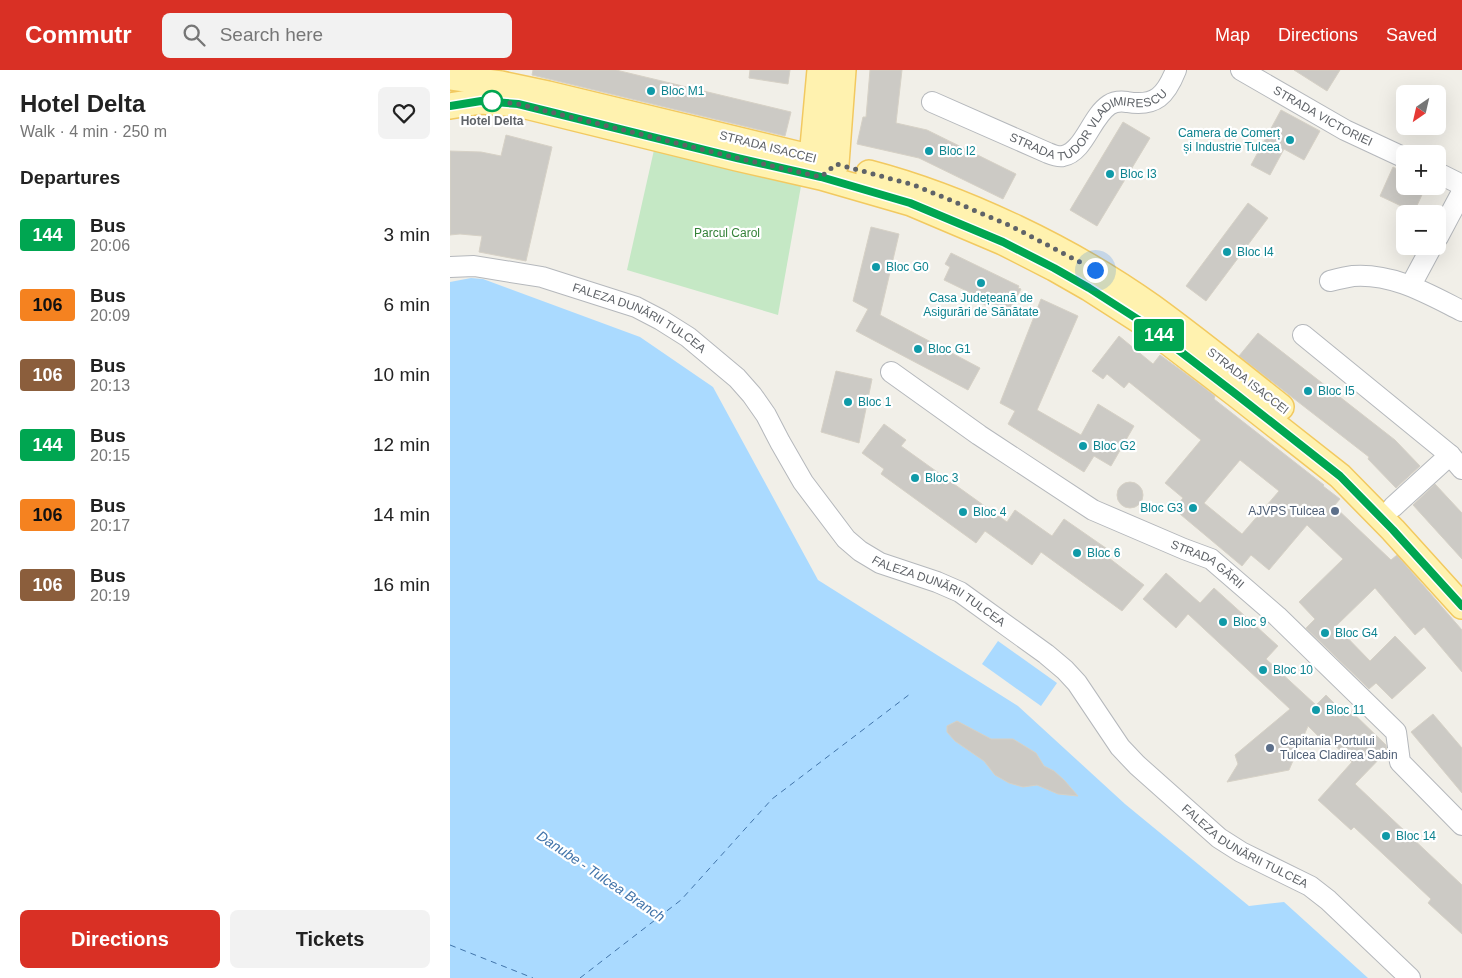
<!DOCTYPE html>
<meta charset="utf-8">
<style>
body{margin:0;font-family:Helvetica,sans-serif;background:#f2f2f2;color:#222;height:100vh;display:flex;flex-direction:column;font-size:19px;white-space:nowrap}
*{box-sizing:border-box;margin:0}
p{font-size:16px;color:#767676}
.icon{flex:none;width:28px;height:28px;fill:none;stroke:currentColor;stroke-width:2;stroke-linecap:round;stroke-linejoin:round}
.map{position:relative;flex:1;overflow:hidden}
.details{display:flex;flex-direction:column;background:#fff;width:450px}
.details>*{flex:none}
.badge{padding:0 10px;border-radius:4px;font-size:18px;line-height:32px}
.needle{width:32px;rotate:214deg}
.fabs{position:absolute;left:946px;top:15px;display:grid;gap:10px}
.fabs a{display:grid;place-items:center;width:50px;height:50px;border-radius:8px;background:#fff;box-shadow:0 5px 20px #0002;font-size:25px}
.you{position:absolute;width:25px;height:25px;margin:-12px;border:4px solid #fff;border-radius:50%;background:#1a73e8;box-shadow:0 0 0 8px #1a73e833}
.map>.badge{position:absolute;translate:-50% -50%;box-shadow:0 0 0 2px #fff}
h2{padding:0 20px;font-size:19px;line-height:45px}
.round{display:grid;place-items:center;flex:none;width:52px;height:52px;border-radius:8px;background:#f2f2f2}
.summary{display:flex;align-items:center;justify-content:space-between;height:85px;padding:0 20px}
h1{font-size:24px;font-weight:700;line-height:38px}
.button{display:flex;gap:10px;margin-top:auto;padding:10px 20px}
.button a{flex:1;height:58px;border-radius:8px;background:#d93025;color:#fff;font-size:20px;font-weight:700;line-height:58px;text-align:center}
.button a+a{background:#f2f2f2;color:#222}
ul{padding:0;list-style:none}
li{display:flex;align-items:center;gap:15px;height:70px;padding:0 20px}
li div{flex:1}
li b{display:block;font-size:19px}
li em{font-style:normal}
li .badge{min-width:55px;font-weight:700;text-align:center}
header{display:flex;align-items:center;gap:30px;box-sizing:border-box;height:70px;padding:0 25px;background:#d93025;color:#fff}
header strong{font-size:24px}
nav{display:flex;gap:28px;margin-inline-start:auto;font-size:18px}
.search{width:350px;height:45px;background:#f2f2f2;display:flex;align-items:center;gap:12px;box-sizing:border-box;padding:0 18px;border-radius:8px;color:#767676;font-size:19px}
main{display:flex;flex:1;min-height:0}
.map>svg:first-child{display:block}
.green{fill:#c5e8c5}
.water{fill:#aadaff}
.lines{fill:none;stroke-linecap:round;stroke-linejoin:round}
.ferry{stroke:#4174aa;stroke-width:1;stroke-dasharray:6 5;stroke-linecap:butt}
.building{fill:#cccac5;stroke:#d6d1c6;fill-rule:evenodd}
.minor-casing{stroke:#b5b8bc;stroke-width:22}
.major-casing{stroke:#f2c960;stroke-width:28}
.minor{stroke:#fff;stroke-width:20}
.major{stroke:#fff2af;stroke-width:25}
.line-casing{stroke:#fff;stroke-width:11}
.line{stroke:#00a651;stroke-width:8}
.walk{stroke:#5f6368;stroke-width:5;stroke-dasharray:0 9}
.culture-dot{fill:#0f9aa8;stroke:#fff;stroke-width:2}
.stop-dot{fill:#fff;stroke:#00a651;stroke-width:2.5}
.service-dot{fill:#5c6f8a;stroke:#fff;stroke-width:2}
.labels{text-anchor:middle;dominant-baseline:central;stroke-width:4.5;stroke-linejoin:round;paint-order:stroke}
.culture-label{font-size:12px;fill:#0d838f;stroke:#fff;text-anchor:start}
.street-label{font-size:12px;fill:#5f6368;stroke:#fff}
.stop-label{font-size:12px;font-weight:bold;fill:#5f6368;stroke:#fff}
.park-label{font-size:12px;fill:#348238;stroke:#fff}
.service-label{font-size:12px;fill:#4e5e75;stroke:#fff;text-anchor:end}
.water-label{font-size:14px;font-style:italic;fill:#4174aa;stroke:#fff}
</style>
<header>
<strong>Commutr</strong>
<div class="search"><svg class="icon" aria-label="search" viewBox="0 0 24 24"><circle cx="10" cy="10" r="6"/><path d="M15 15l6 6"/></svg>Search here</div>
<nav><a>Map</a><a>Directions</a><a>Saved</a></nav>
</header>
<main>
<section class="details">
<div class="summary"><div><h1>Hotel Delta</h1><p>Walk · 4 min · 250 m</p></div><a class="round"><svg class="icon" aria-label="heart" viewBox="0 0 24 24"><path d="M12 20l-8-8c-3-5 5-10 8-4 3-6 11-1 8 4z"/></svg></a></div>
<h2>Departures</h2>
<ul>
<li><span class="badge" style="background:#00a651;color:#fff">144</span><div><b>Bus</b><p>20:06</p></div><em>3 min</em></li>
<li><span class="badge" style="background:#f58220;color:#111">106</span><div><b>Bus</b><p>20:09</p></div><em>6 min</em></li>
<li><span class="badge" style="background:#8b5e3c;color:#fff">106</span><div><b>Bus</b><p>20:13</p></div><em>10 min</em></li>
<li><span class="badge" style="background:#00a651;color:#fff">144</span><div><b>Bus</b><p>20:15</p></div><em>12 min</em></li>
<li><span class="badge" style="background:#f58220;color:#111">106</span><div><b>Bus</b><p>20:17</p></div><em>14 min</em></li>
<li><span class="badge" style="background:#8b5e3c;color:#fff">106</span><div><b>Bus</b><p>20:19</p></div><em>16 min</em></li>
</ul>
<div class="button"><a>Directions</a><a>Tickets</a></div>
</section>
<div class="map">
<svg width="1012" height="908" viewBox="0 0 1012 908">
<rect width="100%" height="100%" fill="#f1efe8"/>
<path class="green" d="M204 80 351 116 328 245 177 200Z"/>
<path class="water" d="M21 208 33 209 190 267 263 317 368 510 568 636 675 734 799 836 834 832 918 908H0V212Z
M548 571 607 613 591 636 532 594Z"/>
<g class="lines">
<path class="ferry" d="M0 875 83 908
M130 908 231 830 322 729 460 624"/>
</g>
<path class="building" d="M83 0H166L341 42 335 66 82 5Z
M300 0H340L338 14 299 8Z
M420 0H452L446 53 477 60 566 104 553 129 469 88 407 74 413 47H416Z
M844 0H890L877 21Z
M831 40 870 61 854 90 834 79 820 105 801 95Z
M673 52 700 68 647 156 620 140Z
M56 65 102 77 76 191 29 182 32 166 10 164 0 165V81L31 82 51 86Z
M943 97 955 103V116H976L964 142 930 126Z
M798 133 818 148 756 231 736 216Z
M421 157 449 164 430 245 530 298 518 320 406 261 418 239 403 231Z
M501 183 569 216 568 218 571 219 559 242 539 232 537 236 527 231V226L494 210 500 197 495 194Z
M591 229 628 246 587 340 631 365 648 334 684 356 661 396 644 386 634 402 558 354 565 341 550 333Z
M808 263 945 370 970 396 946 418 918 389 919 387 789 286Z
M669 266 703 294 710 285 739 306 765 326 764 329 874 415 873 416 890 429 884 436 941 490 947 485 1012 560V602L974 557 965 565 925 518 886 556 920 591 945 566 976 598 942 629 926 613 919 619 856 558 865 549 849 532 893 489 857 455 819 500 801 485 792 496 724 439 733 428 715 413 751 370 679 312 674 318 657 304 653 309 642 301ZM790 390 829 421 792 464 754 433Z
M386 301 422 309 409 373 371 362Z
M434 354 456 370 451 376 557 452 565 440 602 466 614 449 663 483 659 488 694 515 672 541 591 482 582 495 535 461 526 473 431 404 434 399 412 383Z
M667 425a13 13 0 1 1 26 0a13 13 0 1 1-26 0Z
M985 414 1012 443V489L963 435Z
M716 503 750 533 764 518 828 576 816 589 866 635 876 625 896 645 900 640 936 675 937 681 905 714 1012 815V864L978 833 981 829 948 798 904 757 901 760 868 730 902 692 875 666 872 670 858 656 839 700 777 712 788 694 785 685 840 639 738 544 726 558 693 529Z
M983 644 1012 678V723L961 662Z
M507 651 541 669H563L586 683 594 696 604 701 614 710 628 726 608 724 587 715 573 717 559 713 545 705 534 691 505 671 497 662V656Z"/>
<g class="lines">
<defs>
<g id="minor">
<path id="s1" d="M791 0 895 60 955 88"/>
<path id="s2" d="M482 32 598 83C603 85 609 87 613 86 634 82 641 47 659 35 665 31 670 31 677 32 706 37 716 25 726 0"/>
<path d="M988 103 1012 115"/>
<path d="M988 167 1012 122"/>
<path id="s3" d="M0 197 24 196 92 207 186 237 211 250 238 267 287 308 302 325 316 345 330 372 353 412 396 469 410 481 430 493 487 512 510 522 596 584 615 600 627 613 670 677 687 695 769 768 791 782 860 816 878 830 960 908"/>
<path d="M880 211C888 209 896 207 903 206 943 203 978 224 1012 241"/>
<path d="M961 215 982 176"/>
<path d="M853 265 1000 385 1012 399"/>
<path id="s4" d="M441 302 529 365 643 440 734 479 761 489 827 546 946 662 950 692 1012 755"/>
<path d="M943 437 1000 385"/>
</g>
<path id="major" d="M0 7 51 14 98 24 363 88
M0 36 31 31 68 34 287 88 371 107 461 133 553 172 604 198 639 218 692 252 787 325 890 406 943 460 1012 536
M386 94 393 0
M370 103 362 88 370 0
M419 103C514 128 622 180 702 237 746 269 788 303 831 337"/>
</defs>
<use href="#minor" class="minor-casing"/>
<use href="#major" class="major-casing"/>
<use href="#minor" class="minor"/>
<use href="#major" class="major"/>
</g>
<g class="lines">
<defs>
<path id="line" d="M0 36 31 31 68 34 287 88 371 107 460 133 553 172 604 198 639 218 692 252 787 325 890 406 943 460 1012 536"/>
</defs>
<use href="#line" class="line-casing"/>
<use href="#line" class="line"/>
<path class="walk" d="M42 31 68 34 287 88 371 107 386 94 464 115 500 130 561 156 645 200"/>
</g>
<g class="culture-dot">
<circle cx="201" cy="21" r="5"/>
<circle cx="840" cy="70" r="5"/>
<circle cx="479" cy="81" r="5"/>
<circle cx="660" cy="104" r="5"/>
<circle cx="777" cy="182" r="5"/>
<circle cx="426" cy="197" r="5"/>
<circle cx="531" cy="213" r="5"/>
<circle cx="468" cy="279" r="5"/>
<circle cx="858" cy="321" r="5"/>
<circle cx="398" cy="332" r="5"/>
<circle cx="633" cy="376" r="5"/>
<circle cx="465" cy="408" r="5"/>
<circle cx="743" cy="438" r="5"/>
<circle cx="513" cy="442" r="5"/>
<circle cx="627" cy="483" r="5"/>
<circle cx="773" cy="552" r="5"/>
<circle cx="875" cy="563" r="5"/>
<circle cx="813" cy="600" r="5"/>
<circle cx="866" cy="640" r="5"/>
<circle cx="936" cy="766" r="5"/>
</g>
<circle class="stop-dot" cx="42" cy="31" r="10"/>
<g class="service-dot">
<circle cx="885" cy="441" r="5"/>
<circle cx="820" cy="678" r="5"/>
</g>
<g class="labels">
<g class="culture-label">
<text x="211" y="21">Bloc M1</text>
<text x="830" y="63" text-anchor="end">Camera de Comerț<tspan x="830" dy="14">și Industrie Tulcea</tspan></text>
<text x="489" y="81">Bloc I2</text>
<text x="670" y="104">Bloc I3</text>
<text x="787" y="182">Bloc I4</text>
<text x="436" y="197">Bloc G0</text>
<text x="531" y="228" text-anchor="middle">Casa Județeană de<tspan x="531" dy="14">Asigurări de Sănătate</tspan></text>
<text x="478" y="279">Bloc G1</text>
<text x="868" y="321">Bloc I5</text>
<text x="408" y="332">Bloc 1</text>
<text x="643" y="376">Bloc G2</text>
<text x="475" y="408">Bloc 3</text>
<text x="733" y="438" text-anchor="end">Bloc G3</text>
<text x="523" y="442">Bloc 4</text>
<text x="637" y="483">Bloc 6</text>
<text x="783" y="552">Bloc 9</text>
<text x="885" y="563">Bloc G4</text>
<text x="823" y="600">Bloc 10</text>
<text x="876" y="640">Bloc 11</text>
<text x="946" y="766">Bloc 14</text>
</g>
<g class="street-label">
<text stroke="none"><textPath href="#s2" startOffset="179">STRADA TUDOR VLADIMIRESCU</textPath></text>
<text stroke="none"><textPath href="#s1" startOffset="94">STRADA VICTORIEI</textPath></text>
<text transform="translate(318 77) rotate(14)">STRADA ISACCEI</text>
<text stroke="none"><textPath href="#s3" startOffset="199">FALEZA DUNĂRII TULCEA</textPath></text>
<text transform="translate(798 311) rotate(38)">STRADA ISACCEI</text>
<text stroke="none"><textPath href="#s4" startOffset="372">STRADA GĂRII</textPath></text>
<text stroke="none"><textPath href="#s3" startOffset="618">FALEZA DUNĂRII TULCEA</textPath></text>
<text stroke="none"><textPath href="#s3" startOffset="1024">FALEZA DUNĂRII TULCEA</textPath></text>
</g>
<g class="stop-label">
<text x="42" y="51">Hotel Delta</text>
</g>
<g class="park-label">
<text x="277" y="163">Parcul Carol</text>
</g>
<g class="service-label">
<text x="875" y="441">AJVPS Tulcea</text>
<text x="830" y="671" text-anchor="start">Capitania Portului<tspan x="830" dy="14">Tulcea Cladirea Sabin</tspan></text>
</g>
<g class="water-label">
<text transform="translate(151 806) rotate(34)">Danube - Tulcea Branch</text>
</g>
</g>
</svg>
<div class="fabs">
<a><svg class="needle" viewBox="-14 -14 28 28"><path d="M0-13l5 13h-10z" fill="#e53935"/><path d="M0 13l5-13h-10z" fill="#767676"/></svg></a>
<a>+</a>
<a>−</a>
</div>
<div class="you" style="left:645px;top:200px"></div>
<b class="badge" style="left:709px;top:265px;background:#00a651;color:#fff">144</b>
</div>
</main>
